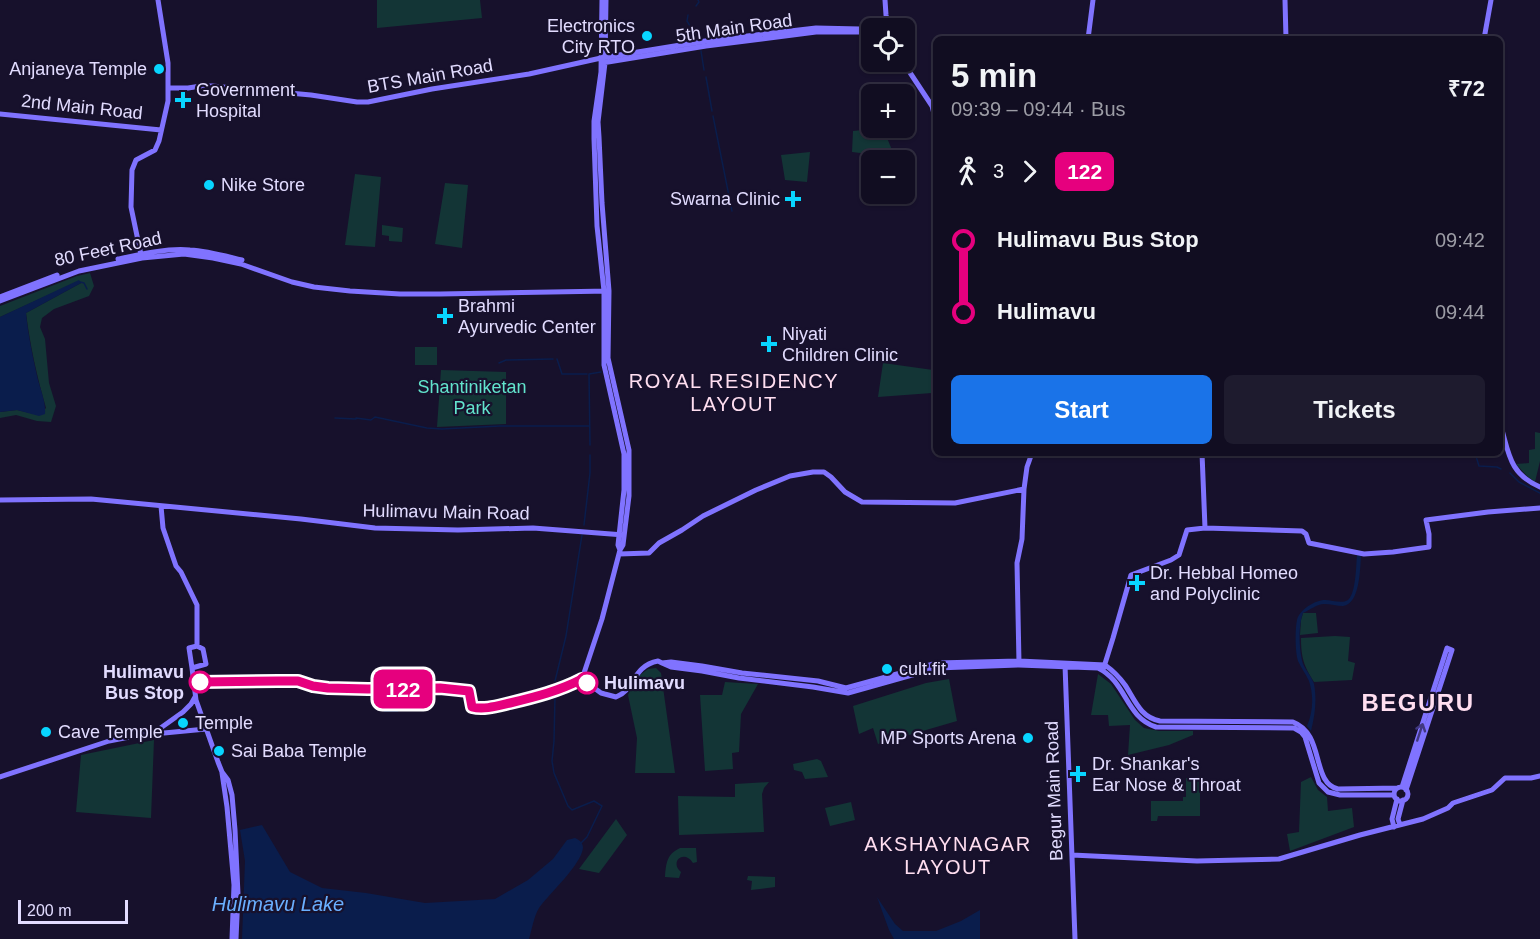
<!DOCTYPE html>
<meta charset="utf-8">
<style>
body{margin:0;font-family:Arial,sans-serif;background:#1e1b2e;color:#f1f3f6;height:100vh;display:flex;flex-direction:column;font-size:22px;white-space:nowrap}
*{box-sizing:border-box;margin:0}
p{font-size:20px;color:#9c9ca5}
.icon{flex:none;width:33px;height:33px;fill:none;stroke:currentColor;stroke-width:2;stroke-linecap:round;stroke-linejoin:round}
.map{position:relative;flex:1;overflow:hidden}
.drawer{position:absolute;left:933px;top:36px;width:570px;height:420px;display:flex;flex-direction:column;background:#110d21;border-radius:9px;box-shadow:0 2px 4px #0004,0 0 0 2px #302d3f}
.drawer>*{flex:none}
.badge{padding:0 12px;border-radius:9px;font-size:21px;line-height:39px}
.controls{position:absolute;left:861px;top:18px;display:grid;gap:12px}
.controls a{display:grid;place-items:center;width:54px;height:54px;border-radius:9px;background:#110d21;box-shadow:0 2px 4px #0004,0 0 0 2px #302d3f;font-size:30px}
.scale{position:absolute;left:18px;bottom:15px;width:110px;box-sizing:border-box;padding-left:6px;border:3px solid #e2dcff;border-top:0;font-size:16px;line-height:21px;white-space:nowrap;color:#e2dcff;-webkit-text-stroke:4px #17112c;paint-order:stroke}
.map>.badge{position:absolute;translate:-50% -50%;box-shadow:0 0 0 3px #fff}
.legs{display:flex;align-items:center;gap:9px;height:66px;padding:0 18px;font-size:20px}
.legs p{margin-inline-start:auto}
.headline{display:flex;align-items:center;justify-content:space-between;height:102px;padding:0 18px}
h1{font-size:33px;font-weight:700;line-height:45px}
.action{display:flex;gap:12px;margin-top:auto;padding:12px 18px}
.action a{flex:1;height:69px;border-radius:9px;background:#1a73e8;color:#fff;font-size:24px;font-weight:700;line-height:69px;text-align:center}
.action a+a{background:#1e1b2e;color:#f1f3f6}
ul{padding:0 18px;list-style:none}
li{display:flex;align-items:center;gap:21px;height:72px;font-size:22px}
li i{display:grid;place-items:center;width:9px;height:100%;margin:0 8px;background:currentColor}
li i::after{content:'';width:15px;height:15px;margin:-8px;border:4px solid;border-radius:50%;background:#110d21}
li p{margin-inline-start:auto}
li:first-child i{background:linear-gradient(#0000 50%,currentColor 0)}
li:last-child i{background:linear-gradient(currentColor 50%,#0000 0)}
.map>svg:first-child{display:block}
.green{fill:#133536}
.water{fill:#0a1d4c}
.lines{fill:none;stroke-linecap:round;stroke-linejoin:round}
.stream{stroke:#0a1d4c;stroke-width:1.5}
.secondary{stroke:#8073ff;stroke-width:5}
.oneway{stroke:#413880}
.line-1-casing{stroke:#fff;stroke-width:14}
.line-1{stroke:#e6007e;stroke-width:9}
.poi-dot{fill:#08d5ff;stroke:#17112c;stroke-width:2}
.stop-1-dot{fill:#fff;stroke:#e6007e;stroke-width:3}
.labels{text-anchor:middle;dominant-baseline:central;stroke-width:4.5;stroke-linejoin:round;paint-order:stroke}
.poi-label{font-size:18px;fill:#e2dcff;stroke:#17112c;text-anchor:start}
.street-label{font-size:18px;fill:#e2dcff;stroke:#17112c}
.park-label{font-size:18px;fill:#62e4cd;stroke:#17112c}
.stop-label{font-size:18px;font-weight:bold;fill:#e2dcff;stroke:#17112c;text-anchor:end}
.neighbourhood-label{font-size:20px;letter-spacing:1.5px;fill:#ffdef0;stroke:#17112c}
.water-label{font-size:20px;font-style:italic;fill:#6aafff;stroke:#17112c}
.district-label{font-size:24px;font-weight:bold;letter-spacing:1.5px;fill:#ffdef0;stroke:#17112c}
</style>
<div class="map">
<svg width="1540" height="939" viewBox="0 0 1540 939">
<rect width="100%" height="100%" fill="#17112c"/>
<path class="green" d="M377 0H480L482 18 377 28Z
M883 128 894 155 893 157 852 152 853 131Z
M810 152 807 182 785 180 781 155Z
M355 174 381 177 375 247 345 245Z
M445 183 468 185 462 248 435 244Z
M382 225 403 228 402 242 389 241V236L382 235Z
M90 273 94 286 89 296 54 309 42 318 40 327 45 339 49 383 56 406 51 422 37 421 16 415 0 418V412L17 410 39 415 46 408C37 377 30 345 26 313L81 283 79 281 0 317V306L77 276Z
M415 347H437V365H415Z
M883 363 933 370 932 393 878 397Z
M441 370 506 372V424L437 427Z
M1535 432 1540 433V461L1535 482 1527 476 1516 464 1529 463V450L1535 449Z
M1303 613H1316L1318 633 1300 635 1301 620Z
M1335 636 1350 637 1348 661 1355 663 1352 680 1314 682C1304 666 1301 658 1301 638Z
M656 668 661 673 675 773H635L637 738 628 695 636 678 648 669Z
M1098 674 1111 684 1135 720 1144 728 1159 731H1193V735L1169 745 1128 755 1130 725 1109 726 1108 715H1091Z
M949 679 957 721 878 744 873 728 859 734 853 706 926 683Z
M725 682 758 684 741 714 739 752 732 753 733 769 705 771 700 695H722Z
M154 740 151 818 76 812 81 755Z
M817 759 821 761 828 777 805 779 802 772 794 770 793 764Z
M1311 777 1318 790 1327 797 1328 811 1352 808 1354 827 1290 851 1287 834 1299 832 1301 782Z
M1186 778H1200V816H1158L1157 821H1151V801H1183V797H1186Z
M769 782 764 788 762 794 764 832 679 835 678 796 735 797V784Z
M851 802 855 820 830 826 825 808Z
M616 819 627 835 599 873 579 869Z
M680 848H696L697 862 693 863C684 849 669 862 681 872L679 878 665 877C666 863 667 854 680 848Z
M748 876 775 877V887L751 890 752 881 747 880Z"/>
<path class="water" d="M79 280 81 283 26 313C28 335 33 358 38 380 41 391 46 403 45 414L39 416 17 410 0 412V317Z
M1357 555 1361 556C1360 569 1360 604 1343 606 1337 606 1331 604 1324 604 1317 604 1310 610 1303 613 1298 626 1299 651 1303 664 1306 671 1312 677 1314 684 1317 700 1315 715 1311 731L1307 726C1313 712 1314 696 1309 681 1306 674 1301 668 1298 661 1295 652 1295 629 1297 620 1299 610 1315 600 1325 600 1332 600 1342 604 1348 600 1356 593 1356 566 1357 555Z
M398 690V712H384L383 691Z
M262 825 290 872 322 888 366 893 425 903 495 899 528 880 553 859 567 840 575 838C579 840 583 842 583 848 581 865 549 894 539 908 534 916 532 929 529 939H242L245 861 240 830Z
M877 897 895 924 903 931H936L961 921 980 910V939H894L889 930Z"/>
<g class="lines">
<path class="stream" d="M696 6 699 2 698 0
M688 15 687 21 696 36
M701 51 704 70
M706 77 712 111
M713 116 732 211
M80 282 84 283 87 289
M557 359 562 374H587
M499 363 506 360 553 359
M335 418 356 419V418L371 420 375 417 427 428 442 429 500 426H589
M590 445 589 374 601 372
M1475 453 1479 466 1497 467 1501 469
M1510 473 1519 482 1540 493
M584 525 590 473V455
M555 681 566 636 582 535
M555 696 554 741 552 761 554 773 568 806 572 810 594 801 602 806 587 837 580 844"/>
<path class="secondary" d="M602 0 601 72 594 121V139L597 226 604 291V365L624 454V490L618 545 620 550
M885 0 886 15 889 28
M1285 0 1286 39
M1088 39 1093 0
M1484 39 1491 0
M903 62 932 106 936 122
M602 63 706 46 816 32H861L872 35
M168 88H188L201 86H212L311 95 357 102H368L432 89 529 74 601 58 705 41 816 28 860 29 872 30
M0 114 161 130
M141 255 131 207 132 170 136 160 155 150 159 141 168 101V63L158 0
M118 259C141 254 167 248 190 250 208 251 225 256 242 260
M0 297 57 275
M0 301 79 271 142 258 184 254 213 258 241 264 292 282 314 287 350 291 400 294H440L609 291
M1500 423C1509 452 1508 473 1540 487
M1202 453 1205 528
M0 500 91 499 301 519 375 528 458 530 533 528 624 535
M161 506 163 528 176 566 181 572 197 605V646L189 648 192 668 206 664 203 649 197 646
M619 554 649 553 659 543 682 530 703 516 756 490 790 476 813 472H824L831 477 845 492 862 502 955 503 1024 489
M662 663 671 667 702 671 739 678 813 687 848 693 937 668 1019 665 1098 668C1127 682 1125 717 1156 727L1294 728 1301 732 1305 737 1319 783 1328 792 1340 795H1394
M1019 663 1017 563 1022 539 1024 489 1027 467 1032 453
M1065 665 1075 939
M1105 665C1112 670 1120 678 1125 685 1135 700 1140 717 1160 721L1293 722C1325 734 1311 783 1338 789L1398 788
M192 668 196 700 218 762 222 772 228 780 232 795 235 830 238 894 236 939
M1103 670 1113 638 1131 575 1171 560 1179 555 1187 530 1205 528 1302 531 1306 534 1309 543 1364 554 1393 552 1429 547V534L1426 520 1488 512 1540 508
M582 679 602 619 620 550 623 545 629 496V450L608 358 609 291 602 203 599 137 598 122 605 63 606 0
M582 679 601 693 616 697C635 690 632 666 658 661L662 663 671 662 702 666 742 673 818 681 846 688 937 663 1019 661 1105 665
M194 682 278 681H298L313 686 328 688 368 689 440 688 469 691 472 707C497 712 558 691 582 679
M155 732 164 733 206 729
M222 773 227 807 234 885 232 939
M0 777 109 741 155 732 183 712 191 704 195 697
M1402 787 1447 648 1452 650 1406 790
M1394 794a7 7 0 1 1 14 0a7 7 0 1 1-14 0Z
M1400 825 1398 819 1403 800
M1394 827 1392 819 1397 799
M1072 855 1197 861 1279 859 1360 835 1423 819 1448 808 1453 803 1492 790 1505 778H1531L1540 776"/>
</g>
<defs><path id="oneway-shaft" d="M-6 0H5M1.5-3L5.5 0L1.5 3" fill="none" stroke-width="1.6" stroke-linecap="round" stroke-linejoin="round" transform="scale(1.5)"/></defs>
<use class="oneway" href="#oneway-shaft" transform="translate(1420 732) rotate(-72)"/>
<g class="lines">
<defs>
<path id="line-1" d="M200 682 278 681H298L313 686 328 688 368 689 440 688 469 691 472 707C484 710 497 706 510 703 535 697 559 691 582 679L587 683"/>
</defs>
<use href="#line-1" class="line-1-casing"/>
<use href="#line-1" class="line-1"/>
</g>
<g class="poi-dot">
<circle cx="647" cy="36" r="6"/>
<circle cx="159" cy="69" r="6"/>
<path d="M180 91h6v6h6v6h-6v6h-6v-6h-6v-6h6z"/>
<circle cx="209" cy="185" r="6"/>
<path d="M790 190h6v6h6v6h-6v6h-6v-6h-6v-6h6z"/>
<path d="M442 307h6v6h6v6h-6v6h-6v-6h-6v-6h6z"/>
<path d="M766 335h6v6h6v6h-6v6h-6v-6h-6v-6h6z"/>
<path d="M1134 574h6v6h6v6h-6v6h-6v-6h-6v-6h6z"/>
<circle cx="887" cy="669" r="6"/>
<circle cx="183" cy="723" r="6"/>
<circle cx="46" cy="732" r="6"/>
<circle cx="1028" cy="738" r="6"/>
<circle cx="219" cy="751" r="6"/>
<path d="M1075 765h6v6h6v6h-6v6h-6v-6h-6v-6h6z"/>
</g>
<g class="stop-1-dot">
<circle cx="200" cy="682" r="10"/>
<circle cx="587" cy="683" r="10"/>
</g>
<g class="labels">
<g class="poi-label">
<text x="635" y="26" text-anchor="end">Electronics<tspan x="635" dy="21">City RTO</tspan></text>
<text x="147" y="69" text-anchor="end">Anjaneya Temple</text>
<text x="196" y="90">Government<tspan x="196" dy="21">Hospital</tspan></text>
<text x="221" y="185">Nike Store</text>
<text x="780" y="199" text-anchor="end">Swarna Clinic</text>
<text x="458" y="306">Brahmi<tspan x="458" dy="21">Ayurvedic Center</tspan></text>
<text x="782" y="334">Niyati<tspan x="782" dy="21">Children Clinic</tspan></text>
<text x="1150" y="573">Dr. Hebbal Homeo<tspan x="1150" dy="21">and Polyclinic</tspan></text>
<text x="899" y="669">cult.fit</text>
<text x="195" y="723">Temple</text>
<text x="58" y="732">Cave Temple</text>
<text x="1016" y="738" text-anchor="end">MP Sports Arena</text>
<text x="231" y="751">Sai Baba Temple</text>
<text x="1092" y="764">Dr. Shankar's<tspan x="1092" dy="21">Ear Nose &amp; Throat</tspan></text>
</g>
<g class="street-label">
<text transform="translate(734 28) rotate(-8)">5th Main Road</text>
<text transform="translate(430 76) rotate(-10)">BTS Main Road</text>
<text transform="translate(82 107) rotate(6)">2nd Main Road</text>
<text transform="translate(108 249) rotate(-12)">80 Feet Road</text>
<text transform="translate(446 512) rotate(1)">Hulimavu Main Road</text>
<text transform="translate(1054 791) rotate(-92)">Begur Main Road</text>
</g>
<g class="park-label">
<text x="472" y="387">Shantiniketan<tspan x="472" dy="21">Park</tspan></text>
</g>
<g class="stop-label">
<text x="184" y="672">Hulimavu<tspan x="184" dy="21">Bus Stop</tspan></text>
<text x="604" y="683" text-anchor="start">Hulimavu</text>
</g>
<g class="neighbourhood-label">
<text x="734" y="381">ROYAL RESIDENCY<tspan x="734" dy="23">LAYOUT</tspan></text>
<text x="948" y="844">AKSHAYNAGAR<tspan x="948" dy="23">LAYOUT</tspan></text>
</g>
<g class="water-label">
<text x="278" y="904">Hulimavu Lake</text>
</g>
<g class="district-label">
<text x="1418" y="702">BEGURU</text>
</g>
</g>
</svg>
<div class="controls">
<a><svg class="icon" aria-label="locate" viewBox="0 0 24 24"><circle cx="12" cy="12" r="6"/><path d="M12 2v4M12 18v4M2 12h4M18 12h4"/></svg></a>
<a>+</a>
<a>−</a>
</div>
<div class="scale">200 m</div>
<b class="badge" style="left:403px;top:689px;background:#e6007e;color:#fff">122</b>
<section class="drawer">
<div class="headline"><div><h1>5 min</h1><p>09:39 – 09:44 · Bus</p></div><b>₹72</b></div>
<div class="legs"><svg class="icon" aria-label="walk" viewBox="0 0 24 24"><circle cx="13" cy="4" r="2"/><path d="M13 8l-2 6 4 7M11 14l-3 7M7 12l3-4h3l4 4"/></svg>3<svg class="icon" aria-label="forward" viewBox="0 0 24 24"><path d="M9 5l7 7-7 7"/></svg><b class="badge" style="background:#e6007e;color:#fff">122</b></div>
<ul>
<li><i style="color:#e6007e"></i><b>Hulimavu Bus Stop</b><p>09:42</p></li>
<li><i style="color:#e6007e"></i><b>Hulimavu</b><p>09:44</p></li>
</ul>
<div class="action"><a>Start</a><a>Tickets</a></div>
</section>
</div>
